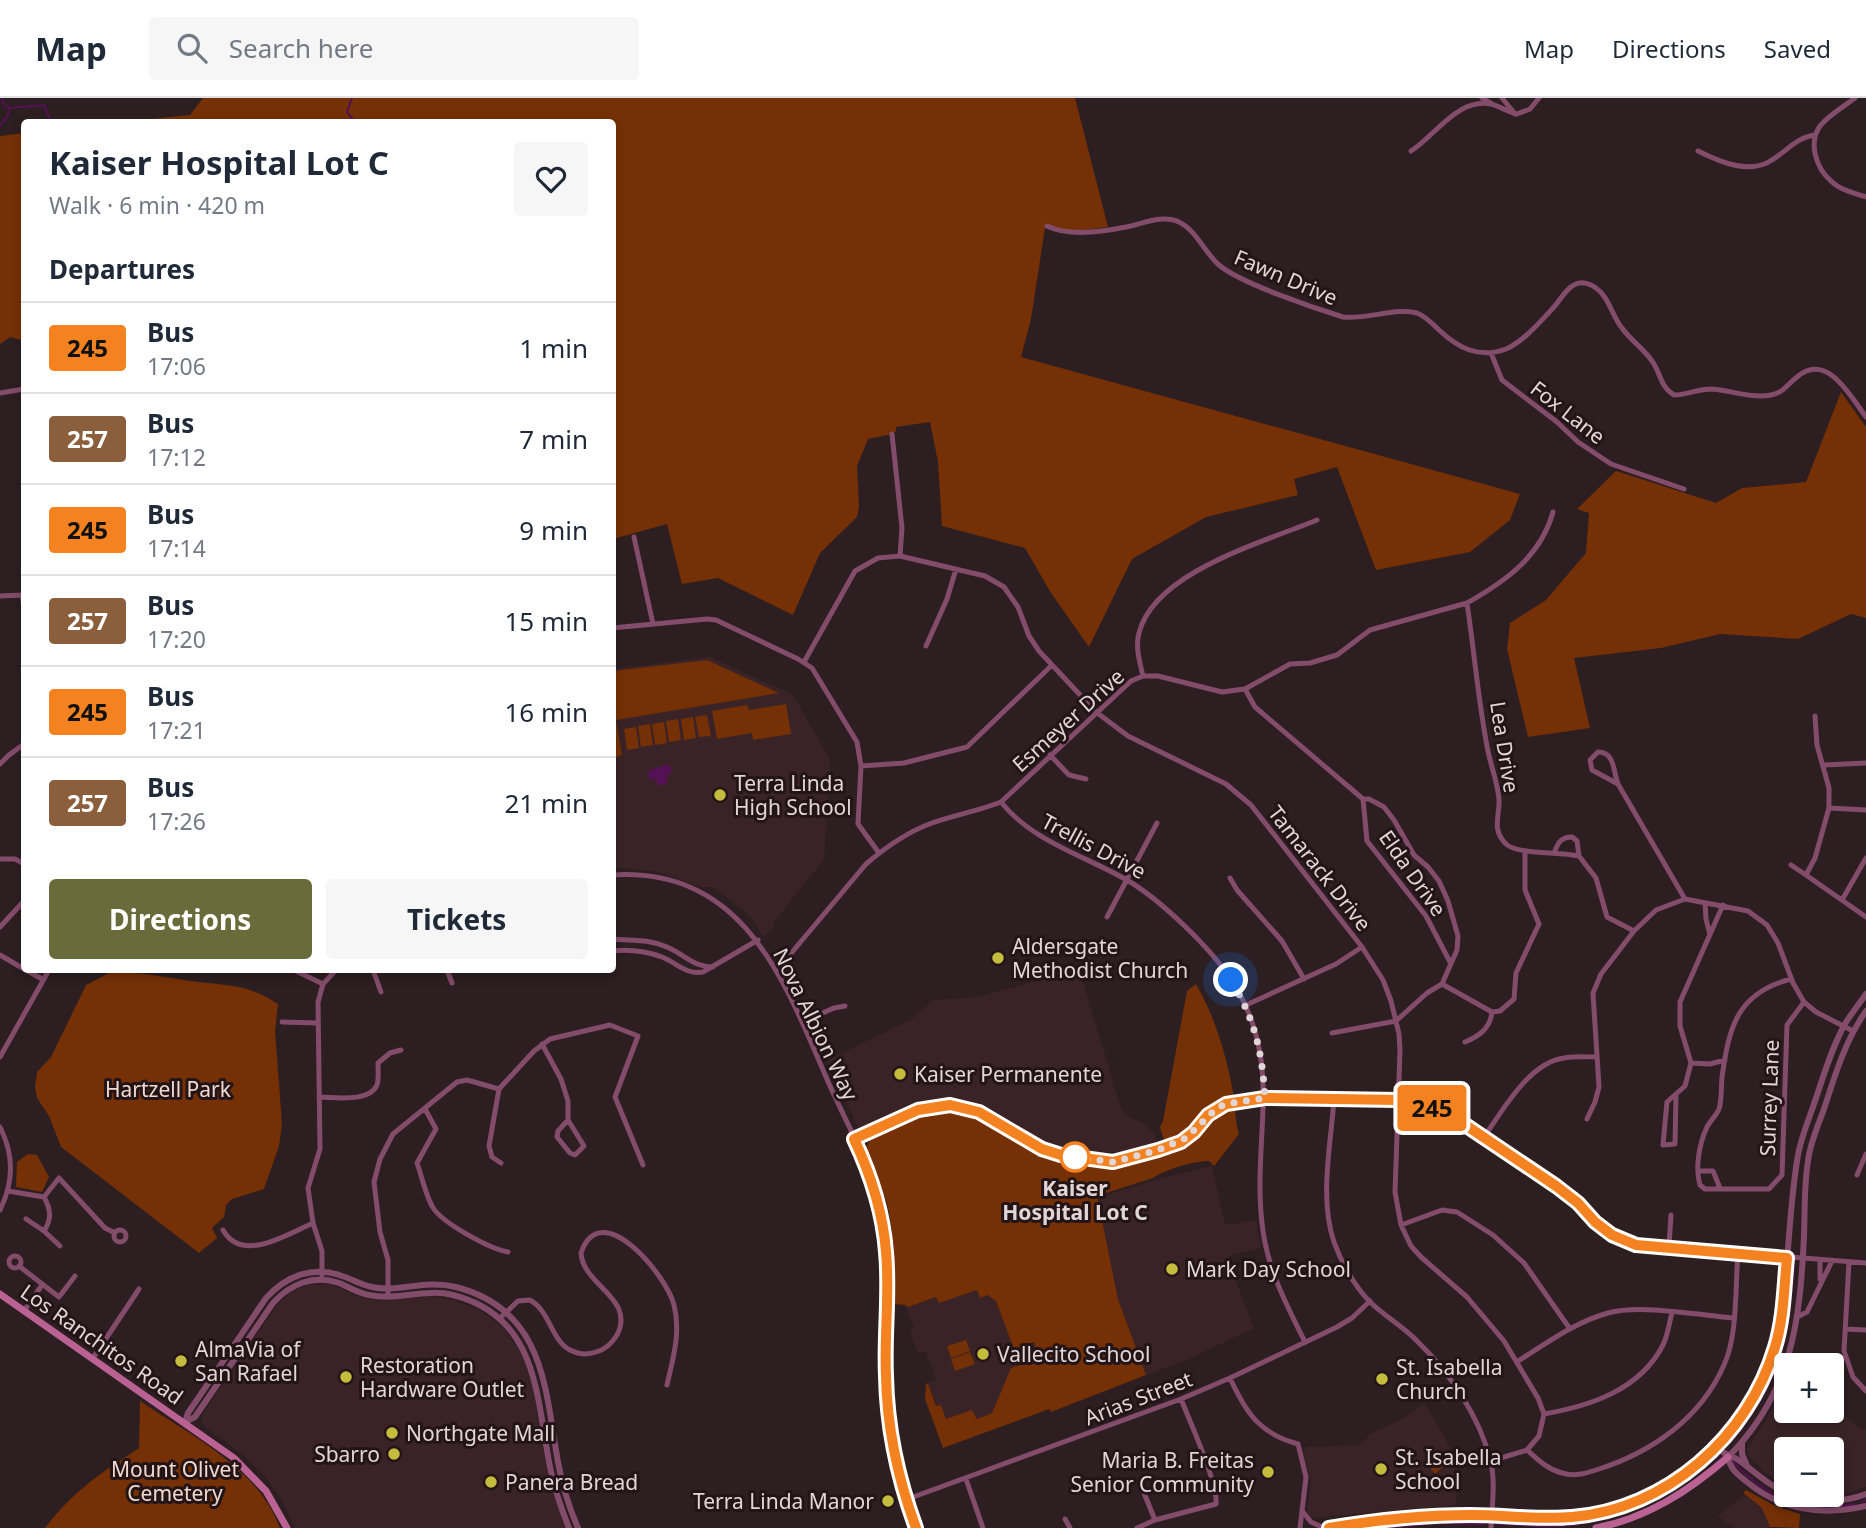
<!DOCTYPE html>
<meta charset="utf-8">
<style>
body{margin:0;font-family:"Noto Sans",sans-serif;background:#f6f6f7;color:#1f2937;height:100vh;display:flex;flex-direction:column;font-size:26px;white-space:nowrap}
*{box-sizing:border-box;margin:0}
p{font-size:23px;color:#747a83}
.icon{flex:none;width:38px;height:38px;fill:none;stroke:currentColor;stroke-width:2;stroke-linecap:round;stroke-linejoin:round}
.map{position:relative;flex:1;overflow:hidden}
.drawer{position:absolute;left:21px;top:21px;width:595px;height:854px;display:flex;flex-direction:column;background:#fff;border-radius:7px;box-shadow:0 4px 10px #0003}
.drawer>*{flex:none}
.badge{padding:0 14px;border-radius:5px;font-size:24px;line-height:46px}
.fabs{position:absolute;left:1774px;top:1255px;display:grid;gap:14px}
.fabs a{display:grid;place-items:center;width:70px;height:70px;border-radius:7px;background:#fff;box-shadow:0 4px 10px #0003;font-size:35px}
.you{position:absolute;width:35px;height:35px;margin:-18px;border:5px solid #fff;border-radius:50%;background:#1a73e8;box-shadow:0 0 0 10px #1a73e833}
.map>.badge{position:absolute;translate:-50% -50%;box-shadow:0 0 0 4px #fff}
h2{padding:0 28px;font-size:26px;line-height:63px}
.round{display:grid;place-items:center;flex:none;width:74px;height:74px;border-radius:7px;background:#f6f6f7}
.head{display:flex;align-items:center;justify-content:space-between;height:119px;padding:0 28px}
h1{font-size:33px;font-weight:700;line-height:52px}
.cta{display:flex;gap:14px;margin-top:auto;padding:14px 28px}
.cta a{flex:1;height:80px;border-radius:7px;background:#6a6b3a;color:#fff;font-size:28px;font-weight:700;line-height:80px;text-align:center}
.cta a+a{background:#f6f6f7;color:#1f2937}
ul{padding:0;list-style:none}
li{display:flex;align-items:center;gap:21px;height:91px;padding:0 28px;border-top:2px solid #e0e1e3}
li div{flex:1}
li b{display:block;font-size:26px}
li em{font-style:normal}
li .badge{min-width:77px;font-weight:700;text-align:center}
header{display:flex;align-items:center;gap:42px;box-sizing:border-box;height:98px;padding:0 35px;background:#fff;border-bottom:2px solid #e0e1e3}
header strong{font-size:33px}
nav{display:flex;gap:38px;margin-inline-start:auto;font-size:24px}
.search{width:490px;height:63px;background:#f6f6f7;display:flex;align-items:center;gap:18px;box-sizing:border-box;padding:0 24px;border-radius:7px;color:#747a83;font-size:26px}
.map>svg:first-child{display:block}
.built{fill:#392327}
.green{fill:#753005}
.water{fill:#541155}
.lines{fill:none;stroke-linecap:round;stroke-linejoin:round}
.stream{stroke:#541155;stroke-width:2}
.minor{stroke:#844c6b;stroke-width:5}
.tertiary{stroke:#844c6b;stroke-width:6}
.secondary{stroke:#bb6294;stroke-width:7}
.line-casing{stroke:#fff;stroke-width:16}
.line{stroke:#f58220;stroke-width:10}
.walk{stroke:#e0d5d7;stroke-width:7;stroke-dasharray:0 12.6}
.poi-dot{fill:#c5bc3d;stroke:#231517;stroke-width:2.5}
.stop-dot{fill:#fff;stroke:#f58220;stroke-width:3.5}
.labels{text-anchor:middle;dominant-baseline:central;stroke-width:6;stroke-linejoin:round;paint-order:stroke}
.street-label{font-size:21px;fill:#e0d5d7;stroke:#231517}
.poi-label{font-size:21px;fill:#e0d5d7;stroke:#231517;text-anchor:start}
.park-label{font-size:21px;fill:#f1d8cd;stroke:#231517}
.stop-label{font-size:21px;font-weight:bold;fill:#e0d5d7;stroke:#231517}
</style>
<header>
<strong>Map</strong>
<div class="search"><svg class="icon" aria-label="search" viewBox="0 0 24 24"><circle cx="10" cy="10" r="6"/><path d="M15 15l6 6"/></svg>Search here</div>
<nav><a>Map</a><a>Directions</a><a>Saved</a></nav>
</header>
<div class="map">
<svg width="1866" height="1430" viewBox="0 0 1866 1430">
<rect width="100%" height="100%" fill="#2c1e21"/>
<path class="built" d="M710 559 793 597 830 661 824 761 773 825 775 829 763 839 752 821 742 811 712 789H701L658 774 622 770 613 771 612 571Z
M1079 871 1120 1007 1126 1018 1143 1025 1154 1035 1159 1046 1124 1055 1067 1052 1043 1044 985 1007 953 1000 930 1002 861 1030 856 1025 826 963 912 921 933 902 978 899Z
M1212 1068 1225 1127 1256 1122 1261 1150 1228 1158 1236 1184 1254 1230 1187 1262 1146 1277 1118 1201 1097 1100 1162 1080Z
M311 1186 332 1187 359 1199 379 1203 433 1198 454 1202 480 1212 504 1231 523 1257 533 1289 549 1382 565 1430H295L282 1402 263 1376 239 1354 206 1330 201 1322 202 1317 276 1208 292 1193Z
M977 1192 996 1203 1002 1215 1021 1208 1040 1260 1011 1270 992 1315 977 1321 972 1312 946 1321 941 1307 937 1309 928 1285 936 1282 926 1253 918 1256 910 1232 914 1230 906 1209 936 1199 939 1205Z
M1787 1280V1312H1832V1304L1841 1315 1860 1330 1866 1331V1389L1850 1394 1832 1396V1351H1787V1389L1765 1375 1748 1357 1747 1351 1765 1324Z
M1424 1305 1443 1335 1453 1358 1458 1385 1455 1407 1312 1420 1307 1413 1311 1383 1302 1355 1306 1349 1361 1347 1370 1336 1402 1321Z
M1744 1397 1762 1410 1770 1430H1735L1717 1418Z"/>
<path class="green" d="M203 0H1075L1108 129 1061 135 1045 130 1031 221 1021 259 1520 396 1510 422 1470 454 1376 472 1337 369 1294 381 1298 397 1206 419 1132 461 1089 549 1051 495 1025 450 942 428 938 364 930 324 896 329V333L892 336 868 341 857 368 859 409 857 419 820 455 793 517 718 480 682 486 667 426 613 441 612 24H121L190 17Z
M24 35V243L10 239 0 246V38Z
M1841 294 1866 329V520L1851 516 1798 541 1720 536 1661 550 1574 560 1590 630 1528 639 1507 551 1510 525 1546 502 1586 455 1589 415 1577 411 1616 373 1716 405 1742 390 1806 384Z
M707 562 779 595 616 622 622 657 613 660V573Z
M786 606 791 636 753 642 752 635 717 641 712 613 747 607 749 612Z
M707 617 711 638 699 639 695 619Z
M693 619 696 640 684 642 681 621Z
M678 621 681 642 669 644 666 623Z
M664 624 667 645 655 647 652 626Z
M650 626 653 647 641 649 638 628Z
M636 629 639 650 627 652 624 631Z
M111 874C141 874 169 880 199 884 233 888 248 887 278 906L275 933 282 1025 279 1048 264 1091 232 1101 226 1107 224 1119 212 1130 217 1140 199 1155 61 1049 49 1018 37 1000 35 989 37 974 51 959 86 887Z
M1196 886C1215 919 1226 956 1233 994 1236 1008 1234 1020 1239 1036L1214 1068 1209 1063C1194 1063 1164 1072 1153 1080L1097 1098 1118 1201 1146 1277 1051 1314 1049 1311 943 1350 925 1301 926 1286 928 1285 936 1308 941 1307 946 1321 972 1312 977 1321 992 1315 1011 1270 1039 1260 1034 1244 1014 1251 996 1203 987 1197 980 1200 977 1192 939 1205 936 1199 908 1209 905 1207 894 1206C895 1172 895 1139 887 1106 883 1090 868 1065 867 1051 866 1033 922 1014 938 1013 951 1012 967 1013 980 1017 1008 1027 1028 1054 1058 1061 1099 1071 1128 1065 1168 1056L1160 1029 1163 1023 1187 893Z
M28 1056 37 1057 49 1079 42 1094 16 1089 17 1064Z
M966 1242 970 1253 951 1260 947 1248Z
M970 1254 975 1266 955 1273 951 1261Z
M140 1303C190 1337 258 1370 280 1430H45C72 1394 102 1374 139 1350Z
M1445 1354 1452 1360 1435 1376 1429 1369Z
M1746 1392 1775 1408 1800 1416 1799 1430 1770 1429 1762 1410 1743 1395Z"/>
<path class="water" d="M669 666 672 675 666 678 668 685 658 688 656 681 650 682 647 673Z"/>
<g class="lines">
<path class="stream" d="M2 0 3 5 9 10 44 7 51 24
M352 0 347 14 355 24
M0 27 8 18 9 10
M1728 1347C1754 1317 1774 1283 1784 1244 1790 1220 1791 1194 1794 1169
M1733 1364C1767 1400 1803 1416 1854 1406
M1862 1404 1866 1402
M1497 1426C1516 1426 1537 1429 1556 1428 1619 1426 1671 1397 1718 1358
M1382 1430 1439 1425 1484 1426"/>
<path class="minor" d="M1482 0 1492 6
M1502 0 1515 16
M1855 0C1843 9 1829 17 1820 28 1808 45 1816 70 1831 83 1840 92 1854 95 1866 99
M1411 53C1436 37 1457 0 1491 6 1499 8 1508 14 1517 16L1530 11 1539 0
M1698 53C1720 64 1750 77 1772 62 1787 53 1797 39 1815 37
M1047 128C1069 139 1102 134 1126 129 1142 126 1163 116 1179 124 1196 132 1205 155 1219 167 1240 185 1314 210 1343 219 1366 222 1397 209 1417 215 1425 218 1433 226 1439 232 1458 250 1479 261 1506 251 1524 243 1541 223 1554 209 1561 201 1566 190 1576 186 1582 183 1591 186 1596 190 1609 199 1612 218 1622 230 1631 243 1646 252 1654 266 1661 278 1661 289 1674 297 1686 297 1698 291 1711 291 1730 292 1752 301 1771 297 1783 295 1788 286 1797 279 1827 253 1851 299 1866 319
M1491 255 1502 282 1557 324 1578 344 1611 366 1684 391
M0 295 24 291
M892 336 902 430 900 458
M634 439 653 526
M0 498 22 497 24 509
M1467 505C1474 552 1478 601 1487 648 1490 666 1497 682 1499 701 1500 718 1491 731 1506 746 1518 757 1559 753 1579 758L1596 780 1607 819 1634 833 1656 812 1685 801 1748 813 1767 827 1778 845 1793 885 1804 904 1816 914 1853 933
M612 530 707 521 716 522 798 561 812 570 857 644 861 668 858 726 879 755
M926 548 947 501 956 471
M804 564 855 473 878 460 900 458 985 478 1004 489 1018 509 1029 538 1039 553 1096 614 1128 638 1226 686 1251 707 1362 849 1383 882 1391 903 1399 936 1400 952 1395 1094 1401 1127 1411 1148 1421 1159 1467 1199 1504 1243 1538 1300 1544 1316 1539 1338 1527 1352 1491 1363
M1143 578C1140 565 1135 549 1139 535 1154 474 1264 444 1317 422
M1245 591 1255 609 1363 701H1369L1384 709 1394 722 1414 757 1428 769 1439 783 1448 803 1458 838 1457 852 1442 886 1427 895 1396 923 1332 935
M1815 618 1817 647 1829 690V710L1815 760 1806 777 1866 819
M1598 654C1615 654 1613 673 1618 686L1592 672 1590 662Z
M1050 657 1069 677 1086 681
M0 666 9 657 24 646
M1824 667 1866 665
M861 668 904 665 967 649 1052 567
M1618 686 1685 801
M1363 701 1367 743 1426 818 1450 864
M1001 704C1032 743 1083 757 1125 781 1159 800 1211 850 1232 883 1285 965 1252 1038 1262 1125 1266 1168 1286 1206 1305 1244
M1829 710 1866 712
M1555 753C1558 744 1562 739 1572 739L1577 743 1579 758
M0 761H15L24 766
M1791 767 1806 777
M612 777C747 768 786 888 830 988 848 1028 871 1068 880 1111 892 1164 885 1220 886 1275 886 1327 897 1381 916 1430
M1230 780 1237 792 1282 843 1304 881
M1842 802 1866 760
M1705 805 1706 821 1710 837
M1107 819 1157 725
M0 829 24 803
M612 841C632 843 649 841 667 849 686 857 691 868 713 869
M612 853C630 851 646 853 662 859 677 865 686 877 703 874L758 842
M0 857 24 871
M774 869 788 859 866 766C887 748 907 734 932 725 955 717 978 713 1001 704L1131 583 1143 578H1158L1222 594 1245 591 1290 566 1310 565 1337 557 1370 532 1467 505C1506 483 1541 458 1553 414
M26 872 42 881
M294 872 323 886
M373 872 381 894
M447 872 452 885
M1791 881C1737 895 1729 929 1722 979 1721 989 1722 1002 1719 1011 1716 1018 1710 1023 1707 1029 1699 1046 1695 1070 1700 1087L1705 1091H1769L1782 1077 1787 927 1804 904
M1442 886 1492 914 1500 913 1514 901 1516 875 1539 826 1525 792V754
M1246 907 1336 866 1362 849
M282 924 317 925
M802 924 834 910 845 908
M1465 944C1479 938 1490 931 1492 914
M542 946 561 981 568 1003V1022L584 1048 575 1057 570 1055 557 1039 558 1033 568 1022
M0 959 49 872
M1691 965 1710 966 1725 962
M499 991 489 1048 492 1059 501 1065
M1676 997 1675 1046 1663 1047 1667 1004 1685 988 1691 965 1680 928V904L1723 807
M319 999C334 999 369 1005 377 987 379 981 378 971 378 965L390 955 401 952
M1334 1001C1331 1046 1319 1100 1334 1144 1341 1164 1354 1187 1369 1203 1384 1218 1404 1229 1418 1244 1450 1275 1479 1318 1490 1361 1496 1382 1492 1408 1491 1430
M425 1011 436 1031 417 1065C422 1079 425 1095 432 1108 440 1124 490 1151 508 1154
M1587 1021 1595 1004 1599 989 1593 895 1601 876 1634 833
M0 1029C14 1057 14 1083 0 1112
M1483 1040C1503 1013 1528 965 1564 960 1575 958 1586 959 1597 959
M854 1041 917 1012 950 1008 979 1014 1042 1051 1061 1057 1113 1064 1158 1052 1181 1044 1193 1034 1208 1017 1226 1006 1264 1000 1398 1002 1429 1009 1455 1020 1556 1089 1578 1105 1595 1124 1612 1137 1636 1147 1866 1165
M1698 1073H1713L1720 1090
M1857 1077 1866 1056
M8 1093 44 1099 59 1080 105 1130 115 1135
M44 1099C51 1112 52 1121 44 1133L60 1148
M26 1121 44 1133
M1401 1127 1442 1112 1457 1114 1493 1137 1524 1165 1570 1231
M223 1132C242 1166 288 1136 313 1125
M114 1138a6 6 0 1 1 12 0a6 6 0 1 1-12 0Z
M1669 1148 1671 1117
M9 1164a6 6 0 1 1 12 0a6 6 0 1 1-12 0Z
M1820 1162V1181
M1849 1164 1844 1253 1853 1279 1866 1293
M19 1168 59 1199 75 1178
M322 1177V1153L313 1125 308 1090 320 1051 318 904 323 886 336 872
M388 1198V1162L380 1134 374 1084 380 1061 393 1036 457 984 467 982 499 991 534 953 550 941 610 927 638 938 615 999 643 1067
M24 1213 42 1187
M1799 1218 1807 1214 1832 1163
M499 1221 518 1203 530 1202C550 1213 551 1242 570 1252 578 1256 588 1257 596 1254 605 1252 612 1245 617 1237 636 1200 583 1188 581 1155 601 1097 667 1178 674 1207 681 1235 673 1260 667 1287
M1845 1231 1866 1232
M93 1260 139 1191
M1518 1263C1547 1245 1575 1224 1608 1215 1640 1206 1699 1217 1733 1220
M1230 1280C1246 1315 1260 1336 1298 1346L1306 1379 1300 1430
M1544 1316C1590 1308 1640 1292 1663 1247 1668 1237 1669 1225 1672 1215
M1527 1352C1538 1362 1547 1371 1562 1375 1575 1379 1587 1375 1599 1371 1652 1354 1701 1320 1724 1267 1738 1237 1735 1189 1738 1155
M966 1381 983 1430
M1142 1390 1155 1422
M905 1402 1181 1301 1230 1280 1337 1229 1352 1220 1370 1203
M1303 1414 1311 1424 1324 1430
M1065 1421 1070 1430
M1137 1430 1155 1422 1216 1406C1218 1385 1190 1324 1181 1301"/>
<path class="tertiary" d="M185 1324 188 1315 266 1200C286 1178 313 1167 342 1178 352 1181 361 1187 372 1189 399 1195 424 1181 456 1189 545 1212 545 1291 558 1364 562 1387 569 1409 578 1430
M185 1324 195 1319 273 1205C290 1186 314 1176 339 1185 349 1189 358 1195 369 1197 397 1203 425 1190 453 1197 539 1219 536 1299 550 1369 554 1390 561 1410 569 1430
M1742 1345V1356L1747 1368
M1728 1359C1792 1295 1800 1224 1804 1138 1805 1113 1804 1087 1808 1063 1810 1045 1818 1028 1824 1011 1835 977 1845 943 1866 913
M1728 1359C1730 1371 1738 1377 1747 1384 1782 1413 1823 1418 1866 1408
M1787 1395C1768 1387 1756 1375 1740 1363 1732 1357 1727 1359 1716 1349 1799 1270 1780 1159 1798 1057 1801 1040 1808 1023 1814 1006 1823 980 1831 951 1845 926 1851 916 1859 906 1866 896
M1790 1396C1815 1405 1842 1405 1866 1396"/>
<path class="secondary" d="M0 1196 234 1360 266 1393 287 1430
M1329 1430C1377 1422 1424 1417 1473 1417 1517 1417 1563 1424 1606 1413 1649 1403 1684 1377 1716 1349
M1596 1430C1647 1420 1689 1393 1728 1359"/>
</g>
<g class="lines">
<defs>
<path id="line" d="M916 1430C898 1381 887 1330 886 1278 884 1237 890 1195 886 1154 883 1113 871 1077 854 1041L918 1012 950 1007 979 1014 1042 1051 1061 1057 1113 1064 1158 1052 1181 1044 1194 1034 1208 1017 1226 1006 1265 1000 1398 1002 1429 1009 1455 1020 1556 1088 1578 1105 1595 1124 1612 1137 1636 1147 1787 1160C1784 1189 1784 1220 1775 1249 1748 1339 1667 1411 1572 1419 1539 1422 1505 1417 1471 1417 1423 1417 1376 1422 1329 1430"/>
</defs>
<use href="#line" class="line-casing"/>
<use href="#line" class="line"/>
<path class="walk" d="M1075 1059 1113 1064 1158 1052 1186 1040 1217 1010 1226 1006 1265 1000C1262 953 1255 922 1231 882"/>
</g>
<g class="poi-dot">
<circle cx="720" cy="697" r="7"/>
<circle cx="998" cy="860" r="7"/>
<circle cx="900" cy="976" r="7"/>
<circle cx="1172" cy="1171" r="7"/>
<circle cx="983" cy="1256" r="7"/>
<circle cx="181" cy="1263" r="7"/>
<circle cx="346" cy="1279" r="7"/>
<circle cx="1382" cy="1281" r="7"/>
<circle cx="392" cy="1335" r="7"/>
<circle cx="394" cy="1356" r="7"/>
<circle cx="1381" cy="1371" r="7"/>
<circle cx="1268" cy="1374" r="7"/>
<circle cx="491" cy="1384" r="7"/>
<circle cx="888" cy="1403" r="7"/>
</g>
<circle class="stop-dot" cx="1075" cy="1059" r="14"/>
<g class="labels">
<g class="street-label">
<text transform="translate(1286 179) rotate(23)">Fawn Drive</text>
<text transform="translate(1568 314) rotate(38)">Fox Lane</text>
<text transform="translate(1068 622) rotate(-42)">Esmeyer Drive</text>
<text transform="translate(1505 649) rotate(81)">Lea Drive</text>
<text transform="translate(1094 748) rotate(28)">Trellis Drive</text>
<text transform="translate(1320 770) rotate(52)">Tamarack Drive</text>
<text transform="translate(1413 775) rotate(55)">Elda Drive</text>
<text transform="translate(816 926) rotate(64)">Nova Albion Way</text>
<text transform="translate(1769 1000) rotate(-88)">Surrey Lane</text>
<text transform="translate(102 1246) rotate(35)">Los Ranchitos Road</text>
<text transform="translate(1138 1300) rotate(-21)">Arias Street</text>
</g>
<g class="poi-label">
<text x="734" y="685">Terra Linda<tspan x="734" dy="24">High School</tspan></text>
<text x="1012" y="848">Aldersgate<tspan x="1012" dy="24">Methodist Church</tspan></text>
<text x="914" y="976">Kaiser Permanente</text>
<text x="1186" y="1171">Mark Day School</text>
<text x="195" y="1251">AlmaVia of<tspan x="195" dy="24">San Rafael</tspan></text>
<text x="997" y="1256">Vallecito School</text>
<text x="360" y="1267">Restoration<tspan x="360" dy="24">Hardware Outlet</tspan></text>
<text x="1396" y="1269">St. Isabella<tspan x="1396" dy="24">Church</tspan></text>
<text x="406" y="1335">Northgate Mall</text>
<text x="380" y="1356" text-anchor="end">Sbarro</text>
<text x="1395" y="1359">St. Isabella<tspan x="1395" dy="24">School</tspan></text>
<text x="1254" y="1362" text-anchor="end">Maria B. Freitas<tspan x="1254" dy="24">Senior Community</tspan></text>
<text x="505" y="1384">Panera Bread</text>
<text x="874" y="1403" text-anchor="end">Terra Linda Manor</text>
</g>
<g class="park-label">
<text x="168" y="991">Hartzell Park</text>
<text x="175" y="1371">Mount Olivet<tspan x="175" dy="24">Cemetery</tspan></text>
</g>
<g class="stop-label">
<text x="1075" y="1090">Kaiser<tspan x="1075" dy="24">Hospital Lot C</tspan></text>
</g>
</g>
</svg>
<div class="fabs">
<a>+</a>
<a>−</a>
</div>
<div class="you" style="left:1231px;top:882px"></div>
<b class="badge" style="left:1432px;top:1010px;background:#f58220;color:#111">245</b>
<section class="drawer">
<div class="head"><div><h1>Kaiser Hospital Lot C</h1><p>Walk · 6 min · 420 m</p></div><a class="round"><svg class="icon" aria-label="heart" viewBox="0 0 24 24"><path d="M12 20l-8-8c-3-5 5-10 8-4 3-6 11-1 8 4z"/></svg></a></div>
<h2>Departures</h2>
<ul>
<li><span class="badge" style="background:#f58220;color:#111">245</span><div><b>Bus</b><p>17:06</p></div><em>1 min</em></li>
<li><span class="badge" style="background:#8b5e3c;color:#fff">257</span><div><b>Bus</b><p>17:12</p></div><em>7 min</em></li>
<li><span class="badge" style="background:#f58220;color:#111">245</span><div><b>Bus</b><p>17:14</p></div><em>9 min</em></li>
<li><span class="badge" style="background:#8b5e3c;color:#fff">257</span><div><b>Bus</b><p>17:20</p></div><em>15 min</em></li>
<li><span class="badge" style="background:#f58220;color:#111">245</span><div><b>Bus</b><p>17:21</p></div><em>16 min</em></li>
<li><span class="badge" style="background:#8b5e3c;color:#fff">257</span><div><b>Bus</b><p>17:26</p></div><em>21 min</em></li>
</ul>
<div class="cta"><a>Directions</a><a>Tickets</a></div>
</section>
</div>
